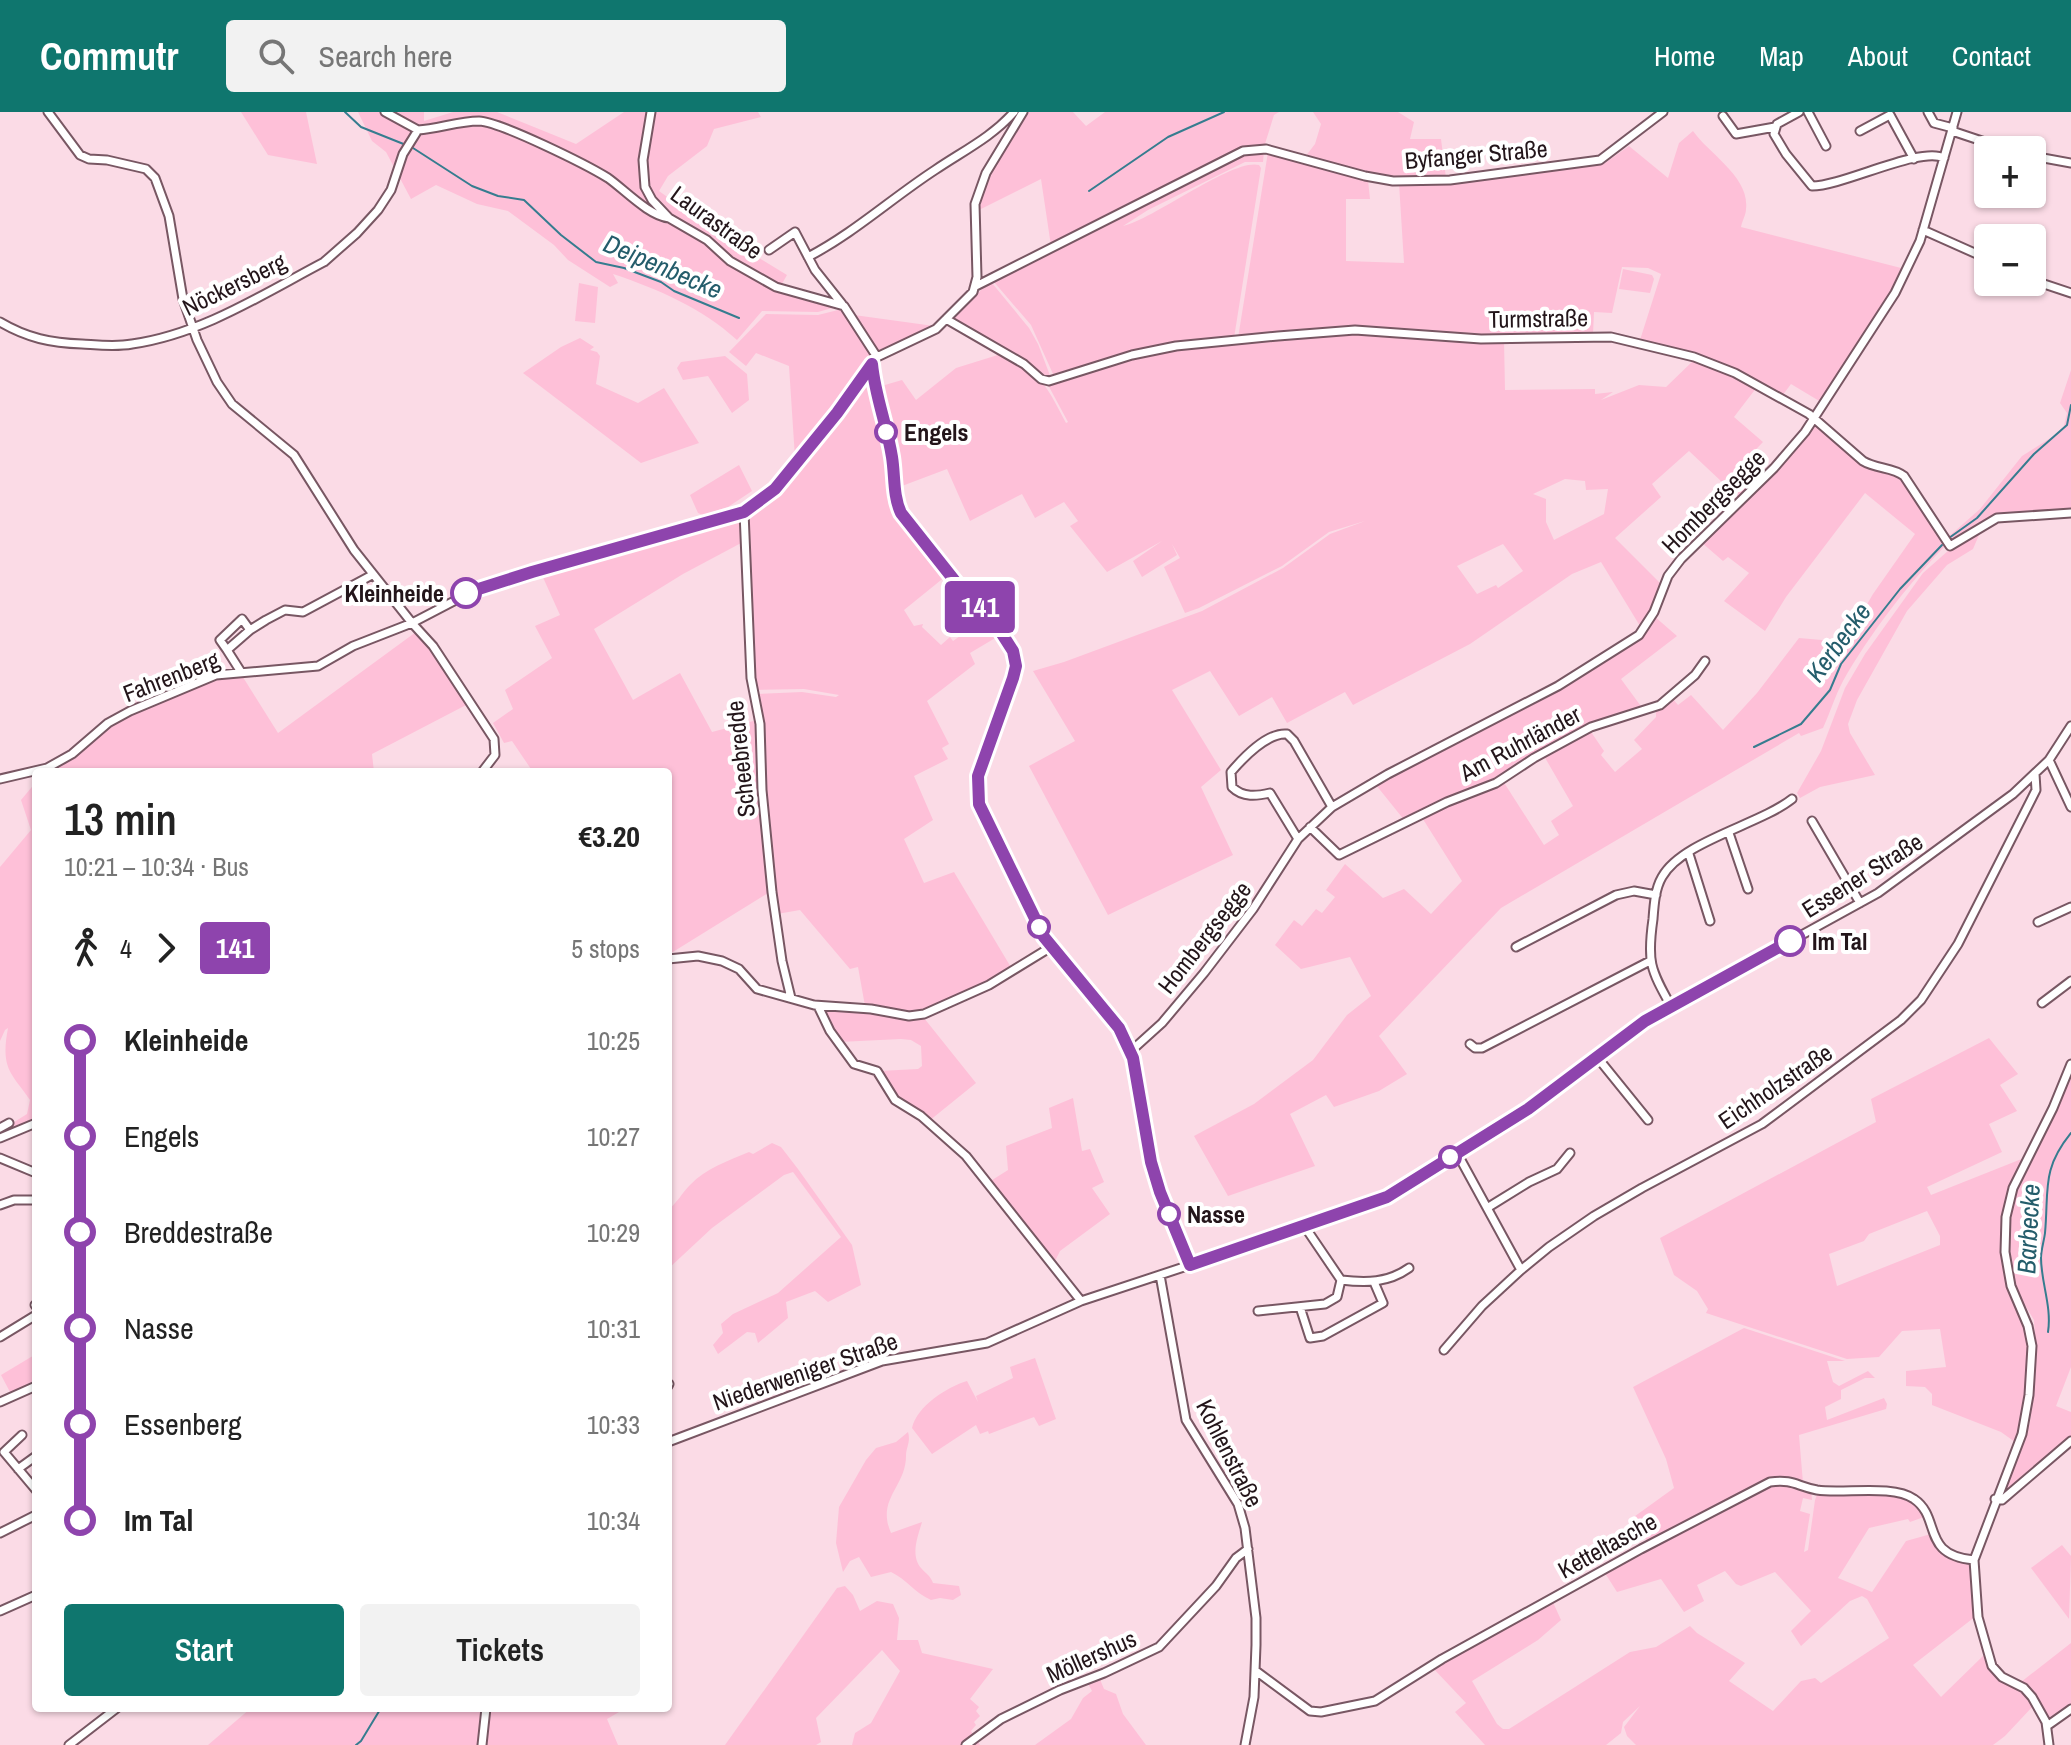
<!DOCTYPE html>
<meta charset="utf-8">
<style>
body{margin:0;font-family:"Archivo Narrow",sans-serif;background:#f2f2f2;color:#222;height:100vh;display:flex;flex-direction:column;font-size:30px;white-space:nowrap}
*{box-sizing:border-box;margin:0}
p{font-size:26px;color:#767676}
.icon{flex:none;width:44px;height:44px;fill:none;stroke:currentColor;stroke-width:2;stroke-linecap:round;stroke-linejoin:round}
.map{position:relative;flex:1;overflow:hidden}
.drawer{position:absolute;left:32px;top:656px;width:640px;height:944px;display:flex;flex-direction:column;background:#fff;border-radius:8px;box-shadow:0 2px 6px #0004}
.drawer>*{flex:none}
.badge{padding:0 16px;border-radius:6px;font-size:28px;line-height:52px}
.tools{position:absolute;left:1974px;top:24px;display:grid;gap:16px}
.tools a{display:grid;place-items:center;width:72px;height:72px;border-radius:8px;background:#fff;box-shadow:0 2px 6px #0004;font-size:40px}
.map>.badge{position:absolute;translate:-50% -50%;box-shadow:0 0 0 4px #fff}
.legs{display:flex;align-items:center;gap:12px;height:88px;padding:0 32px;font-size:26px}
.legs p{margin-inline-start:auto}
.headline{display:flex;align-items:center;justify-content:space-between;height:136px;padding:0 32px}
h1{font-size:44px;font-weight:600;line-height:60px}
.cta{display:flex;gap:16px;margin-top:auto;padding:16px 32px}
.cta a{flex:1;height:92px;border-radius:8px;background:#0f766e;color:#fff;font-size:32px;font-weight:600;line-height:92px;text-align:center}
.cta a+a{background:#f2f2f2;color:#222}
ul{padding:0 32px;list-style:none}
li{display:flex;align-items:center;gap:28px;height:96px;font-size:30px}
li i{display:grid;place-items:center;width:12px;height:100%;margin:0 10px;background:currentColor}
li i::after{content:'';width:20px;height:20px;margin:-10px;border:6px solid;border-radius:50%;background:#fff}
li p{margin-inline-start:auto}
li:first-child i{background:linear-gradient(#0000 50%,currentColor 0)}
li:last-child i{background:linear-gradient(currentColor 50%,#0000 0)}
header{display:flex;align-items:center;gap:48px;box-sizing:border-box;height:112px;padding:0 40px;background:#0f766e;color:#fff}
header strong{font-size:38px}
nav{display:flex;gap:44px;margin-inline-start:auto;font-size:28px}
.search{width:560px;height:72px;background:#f2f2f2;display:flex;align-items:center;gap:20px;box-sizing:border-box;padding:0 28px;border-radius:8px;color:#767676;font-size:30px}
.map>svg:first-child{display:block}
.green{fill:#fec0d8;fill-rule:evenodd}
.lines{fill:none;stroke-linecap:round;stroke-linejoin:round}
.stream{stroke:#367c8f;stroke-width:2}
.minor-casing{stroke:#785763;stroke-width:11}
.minor{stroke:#fff;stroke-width:7}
.line-1-casing{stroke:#fff;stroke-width:18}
.line-1{stroke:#8e44ad;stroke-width:12}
.stop-1-dot{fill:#fff;stroke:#8e44ad;stroke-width:4}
.labels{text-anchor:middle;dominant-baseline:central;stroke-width:8;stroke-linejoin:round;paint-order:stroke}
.street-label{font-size:24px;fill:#23151a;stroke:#fff}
.stop-label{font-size:24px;font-weight:bold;fill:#23151a;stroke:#fff;text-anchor:start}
.water-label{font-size:26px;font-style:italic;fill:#245d6b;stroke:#fff}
</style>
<header>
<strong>Commutr</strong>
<div class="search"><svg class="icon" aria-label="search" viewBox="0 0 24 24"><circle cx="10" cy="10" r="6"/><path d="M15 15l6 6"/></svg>Search here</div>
<nav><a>Home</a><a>Map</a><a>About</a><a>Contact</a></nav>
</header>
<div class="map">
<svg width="2071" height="1633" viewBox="0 0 2071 1633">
<rect width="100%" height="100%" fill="#fbdbe6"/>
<path class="green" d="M241 0H306L317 52 268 43Z
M358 0H424V9L453 0H497L576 32 624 0H758L761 5 714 17 707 34 668 64 659 79 716 120 787 163 779 177 839 194 818 200 762 199 737 228C702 196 658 177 613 162L618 171 610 175 568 148 554 133 508 99 477 92 436 73 411 87 386 40 372 29Z
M1027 0H1073L1086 14 1105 0H1279L1274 3 1264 35 1238 38 1051 134 1041 67 979 98C986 61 1007 32 1027 0Z
M1313 0H1398L1414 10 1410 27H1441L1446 66 1398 67 1374 65 1305 45 1315 32 1321 12Z
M1693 19C1709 42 1750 65 1746 97 1746 103 1742 109 1741 115L1905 157 1821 290 1791 272 1782 284 1735 260 1640 228 1661 162 1648 156 1622 155 1612 201 1594 200 1593 222 1479 224 1361 217 1238 226 1268 40 1368 68 1370 87H1346V149L1404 151 1399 71 1470 68 1605 51 1629 34 1668 66 1679 31Z
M1264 39 1263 50H1245L1148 98 1123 114C1154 107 1233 46 1259 53L1261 56 1234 226 1158 236V233L1053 262 1031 213 994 170 1245 41Z
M1623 157 1652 163 1654 167 1650 181 1619 177Z
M579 171 598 175 595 211 575 209Z
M992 171 1029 216 1038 232 1051 266 1046 267 953 207 982 177Z
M842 197 867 233 872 247 834 299 795 346 789 254 756 241 746 254 729 240 766 202 818 203Z
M854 203 934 214 877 239Z
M1344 220 1504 228 1505 278 1595 277V282L1613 280 1601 288 1639 273 1666 275 1695 247 1757 275 1734 305 1763 330 1742 352 1759 367 1739 386 1689 339 1652 372 1661 385 1615 426 1661 472 1654 494 1640 514 1601 450 1572 462 1470 532 1353 593 1345 580 1287 611 1272 585 1239 604 1210 559 1172 578 1221 658 1201 675 1233 743 1108 803 1029 654 1075 629 1033 559 1064 550 1202 499 1283 456 1330 422 1365 409 1329 420 1282 454 1199 496 1185 501 1164 455 1180 446 1172 432 1177 443 1142 465 1133 449 1162 429 1107 460 1070 414 1078 409 1064 390 1035 406 1022 382 970 409 947 357 902 374 898 369 878 275 902 268 916 288 956 256 1001 242C1042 262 1046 273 1066 311L1068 310 1047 271 1157 239ZM1565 367 1585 369 1586 378 1608 377 1604 402 1554 428 1546 410V387L1533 382ZM1503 432 1523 459 1498 476 1496 473 1477 482 1457 454Z
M580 226 594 235 590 238 597 240 600 244 596 272 638 291 664 276 699 331 641 351 523 261 561 235Z
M725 244 747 262 749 288 732 301 708 264 683 268 677 256 681 250Z
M2071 258V400L2010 403 1950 433 1946 427 1980 397 2022 344 2063 318 2067 301 2060 291Z
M868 270 888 352 893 390 901 410 946 464 904 498 914 514 923 512 922 515 941 533 950 525 953 529 960 524 948 495 961 482 1002 522 970 541 975 552 927 589 949 632 942 636 948 647 914 664 933 708 904 727 924 771 954 760 1012 857 923 899 914 901 865 894 858 855 850 857 800 798 777 802 773 778 668 843V660H533L512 629 504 631 493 611 513 597 505 578 552 546 535 514 560 503 541 461 742 404 743 430 683 462 594 517 633 588 680 561 712 620 761 607 756 582 802 580 836 585 839 583 804 577 753 578 746 401C793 365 828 319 862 271Z
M1815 313 1852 344 1902 365 1945 434C1908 472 1869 523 1843 569 1835 584 1830 601 1823 616L1801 624 1799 621 1501 796 1379 924 1407 962 1379 979 1334 995 1326 983 1290 1002 1315 1054 1228 1084 1194 1024 1254 992 1313 948 1347 903 1371 884 1350 845 1301 857 1275 833 1294 808 1302 814 1316 797 1322 801 1335 785 1326 778 1345 752 1383 786 1404 777 1431 802 1462 769 1421 704 1503 669 1544 733 1559 723 1551 709 1573 694 1544 644 1589 617 1604 639 1601 643 1615 660 1642 637 1634 628 1656 605V597L1672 586 1678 593 1691 583 1723 618 1757 581 1799 526 1833 529 1852 518 1873 482 1915 422 1865 381 1786 485 1765 519 1724 489 1749 461 1728 445 1723 449 1701 430 1787 347Z
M739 353 752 379 728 395 703 403 698 401 690 383Z
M1982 416 1973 437 1947 453 1907 499 1857 588 1848 612 1850 621 1875 663 1820 675 1800 686 1797 681 1821 639 1845 576 1865 542 1923 461 1949 438Z
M1654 504 1677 524 1621 567 1643 597 1589 612 1495 671 1405 709 1376 673 1416 649 1473 622 1565 574 1634 530Z
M416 520 442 552 468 592 372 642 374 660H44L115 609 218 564 241 562 278 621Z
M36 670V1011L0 1023V1019L27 1002 30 988C12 961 0 958 8 916L5 918 0 929V755L31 718 21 688Z
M821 897 863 898 912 906H924L976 971 929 1009 894 985 879 959 918 957 922 954 921 934 911 928 901 927 839 930Z
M1989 926 2018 962 2000 973 2017 999 1989 1012 2002 1040 1927 1075 1931 1083 2024 1046C2010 1076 2000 1103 2002 1136 2004 1162 2020 1188 2026 1214 2034 1249 2029 1296 2015 1330L2001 1320 1932 1293V1282L1925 1275 1906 1274V1259L1946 1255 1940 1217 1902 1219 1879 1245 1847 1247 1706 1201 1708 1197 1697 1179 1674 1163 1660 1126 1876 1010 1871 987ZM1927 1099 1940 1124V1133L1837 1174 1829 1142 1864 1129 1869 1122Z
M2071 963V1255L2056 1294 2071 1300V1326L2006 1382 2004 1378 2030 1311 2036 1244 2034 1208 2014 1175 2009 1143 2011 1096 2026 1057 2053 1005Z
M1073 986 1082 1039 1090 1037 1104 1070 1092 1076 1110 1102 1060 1139 1053 1153 989 1070 1008 1058 1006 1034 1052 1016 1049 996Z
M772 1031 781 1035 798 1057 852 1133 861 1173 828 1190 815 1179 786 1190 788 1206 758 1231 755 1221 747 1220 718 1242 713 1233 723 1221 721 1212 733 1202 778 1181 841 1125 793 1060 784 1063 712 1116 668 1157V1098C677 1091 682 1081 690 1073 706 1056 728 1049 749 1040L753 1042Z
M1744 1216 1845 1249H1827L1833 1270 1839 1274 1868 1259 1875 1266H1865L1841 1278V1287L1825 1295 1827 1308 1884 1286 1887 1292 1886 1297 1799 1323 1803 1371 1767 1369 1739 1387 1693 1406 1648 1430 1631 1407 1674 1376 1666 1347 1633 1275Z
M36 1242V1270L10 1280 1 1263Z
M1035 1246 1056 1307 1039 1314 1034 1305 989 1322 988 1319 980 1322 976 1313 932 1342 912 1316C917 1294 947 1275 967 1269L978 1290 976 1284 1013 1266 1010 1255Z
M908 1320C911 1330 906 1335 906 1344 906 1375 876 1387 891 1421L922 1410C918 1424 910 1443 921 1456 926 1462 930 1463 933 1471L959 1474 961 1483 953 1488 940 1486 931 1488C915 1481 906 1467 891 1460L871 1465 859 1445 850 1449 843 1460 836 1431 839 1395 866 1348 876 1336 896 1330Z
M1788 1369 1811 1377 1812 1388 1803 1386 1800 1399 1810 1402 1804 1440 1808 1438 1815 1388 1818 1380C1846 1381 1913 1375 1924 1405L1910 1410 1908 1407 1869 1416 1838 1466 1872 1480 1906 1429 1931 1422 1948 1445 1972 1454 1976 1504 1913 1553 1941 1585 1985 1542C1994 1564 2020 1574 2034 1593L2005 1624 1993 1633H1636L1627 1624 1624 1615 1640 1594 1623 1610 1621 1621 1606 1633H1485L1455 1600 1466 1591 1432 1555 1552 1488 1561 1508 1538 1528 1472 1569 1497 1612 1503 1617H1509L1630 1540 1656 1535 1690 1514 1697 1521 1745 1551 1729 1569 1773 1599 1801 1569 1815 1566 1821 1571 1889 1526 1867 1487 1862 1484 1850 1489 1801 1534 1791 1519 1811 1499 1775 1460 1741 1474 1736 1472 1725 1459 1697 1473 1704 1489 1684 1500 1661 1467 1617 1480 1603 1458 1768 1371Z
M2062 1433 2071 1444 2069 1507 2031 1456Z
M845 1474 853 1483 860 1499 877 1489 893 1492 899 1506 897 1528H918L922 1541 993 1557 970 1587 979 1595 976 1599 980 1604 974 1610 976 1613 971 1619 980 1633H852L855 1621 871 1611 900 1559 882 1538 816 1606 821 1630 816 1633H725L837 1476Z
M2071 1531V1594L2049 1609 2039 1590 2021 1570Z
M1099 1565 1104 1577 1116 1582 1123 1602 1146 1633H1035L1071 1607 1083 1586 1092 1579 1087 1570Z
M251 1596H626L607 1607 618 1633H208Z"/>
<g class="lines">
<path class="stream" d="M345 0 361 15 406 33
M413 36 472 74 498 84 524 88 561 123 596 150 624 156 661 170 674 179 739 206
M1089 79 1168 25 1224 0
M1949 426 1977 406 2034 342 2067 313 2071 293
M1754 635 1801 612 1830 578 1841 552 1900 477 1942 433
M2048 1220C2052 1195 2041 1170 2041 1146 2041 1138 2044 1129 2045 1121 2049 1078 2041 1058 2071 1021
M356 1633 361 1629 381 1596"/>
<defs>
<path id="minor" d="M48 0 80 43 89 47 107 48 146 57 155 66 169 104 183 187 197 228 217 270 232 292 294 343 354 438 412 511 433 534 494 627 495 643 482 660
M385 0 418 18
M651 0 643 48 645 75 652 88 669 106 707 128 730 149 776 175 844 194 877 245
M1799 0 1777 12 1774 22 1786 42 1812 74C1843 74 1920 34 1944 46
M1808 0 1826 34
M1928 0 1934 11 1953 16
M1723 4 1736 22 1775 15
M418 18C438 17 458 9 479 9 501 10 587 53 608 66 625 78 649 104 669 106
M1860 19 1890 3 1914 47
M1952 19 2009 38
M2032 44 2071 51
M1923 118 1988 147
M769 138 795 120 815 158 842 192
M808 145C854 121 892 86 935 58 963 39 992 25 1014 0
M2032 168 2071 181
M976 174 1243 39 1266 37 1365 64 1393 69 1450 68 1600 48 1663 0
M946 207 1024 252 1041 267 1049 269 1132 243 1176 234 1278 224 1355 218 1481 227 1611 225 1694 245 1735 261 1809 302 1863 349C1876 357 1893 355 1904 364L1950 434 1997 406 2071 401
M0 210C27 226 51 231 82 232 99 233 116 235 132 232 202 222 263 182 324 150L357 121 378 98 391 78 403 42 418 18
M872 252C875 284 887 313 892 345 895 364 893 384 901 401L962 478 997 514 1013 539 1016 554 1013 566 979 657 977 672 979 692 1044 825 1119 916 1133 946 1151 1050 1160 1080 1190 1153
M744 400 751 566 760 612 762 678 772 780 782 849 791 886
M227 538 220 528 242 507 250 518
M241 560 227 538 250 518 266 508 285 498 303 500 372 463
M2049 648 2071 695
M0 667 47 656 72 642 108 611 130 599 216 563 318 554 353 534 412 511 479 476 744 400 775 377 837 301 877 245 936 217 973 180 977 165 975 92 986 61 1023 0
M1812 709 1860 791
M1310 715 1339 743 1447 690 1496 671 1534 646 1591 615 1660 593 1695 563 1705 549
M1729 721 1748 777
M1298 727 1270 681C1257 684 1243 686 1232 675L1231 660C1243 646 1268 620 1287 622L1294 629 1332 695
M1689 742 1710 809
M2038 810 2071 795
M1516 835 1616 783 1634 779 1656 783
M668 847 698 844 722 849 739 857 757 877 814 893 871 897 909 904 924 902 989 873 1051 835
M2042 891 2071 869
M818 894 830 919 854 952 877 959 895 988 921 1004 966 1044 1081 1189
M1671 894C1650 857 1647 849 1653 807 1654 793 1655 777 1662 765 1682 729 1759 713 1792 687
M1470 932 1475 936H1482L1650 849
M1131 939 1162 911 1204 861 1253 797 1298 727 1332 695 1388 662 1558 574 1639 523 1654 500 1668 464 1681 447 1774 356 1805 320 1895 181 1920 129 1957 0
M1597 945 1648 1008
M0 1016 9 1011
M0 1026 36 1011
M1457 1041 1521 1158
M0 1046 36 1061
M0 1093 14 1088H36
M1487 1096 1529 1070 1557 1057 1570 1041
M1160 1163 1186 1308 1238 1392 1245 1416 1256 1506V1533L1254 1585 1245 1633
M1341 1168C1366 1171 1388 1171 1409 1156
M35 1193 36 1194
M1300 1195 1310 1226 1323 1224 1383 1191 1374 1170
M1258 1199 1325 1192 1337 1185 1341 1168 1305 1115
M0 1225 36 1203
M1444 1238 1482 1194 1521 1158 1549 1135 1594 1104 1642 1076 1762 1012 1901 908 1921 888 1958 832 2032 686 2036 678 2035 662
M668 1274 669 1272
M0 1290 36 1274
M22 1323 4 1340 36 1378
M668 1330 882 1249 987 1231 1081 1189 1305 1115 1387 1085 1528 997 1645 909 1878 781 2013 682 2049 648 2071 614
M18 1357 36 1344
M1995 1387 2002 1388 2071 1329
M0 1421 36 1403
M0 1499 36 1483
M1256 1559 1310 1599 1321 1600 1375 1589 1442 1547 1641 1437 1770 1370C1794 1367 1796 1374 1817 1378 1843 1382 1893 1372 1914 1387 1942 1406 1920 1443 1974 1448
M2047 1614 2071 1597
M69 1633 117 1596
M482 1633 486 1596
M966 1633 1001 1607 1060 1578 1104 1561 1159 1535 1216 1474 1236 1446 1248 1437
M2049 1633 2046 1610 2032 1585 2024 1576 2002 1565 1992 1554 1978 1505 1974 1448 2022 1322 2029 1283 2032 1234 2028 1214 2011 1174 2005 1140 2006 1105 2013 1076 2053 996 2071 952"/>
</defs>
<use href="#minor" class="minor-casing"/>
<use href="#minor" class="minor"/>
</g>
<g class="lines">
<defs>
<path id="line-1" d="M466 481 532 460 744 400 775 377 837 301 872 252C875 284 887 313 892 345 895 364 893 384 901 401L962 478 997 514 1013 539 1016 554 1013 566 978 664 979 692 1044 825 1119 916 1133 946 1151 1050 1160 1080 1190 1153 1387 1085 1528 997 1645 909 1790 829"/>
</defs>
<use href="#line-1" class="line-1-casing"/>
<use href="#line-1" class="line-1"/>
</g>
<g class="stop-1-dot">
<circle cx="886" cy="320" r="10"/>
<circle cx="466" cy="481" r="14"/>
<circle cx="1039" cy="815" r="10"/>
<circle cx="1790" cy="829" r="14"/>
<circle cx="1450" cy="1045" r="10"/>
<circle cx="1169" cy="1102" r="10"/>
</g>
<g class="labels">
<g class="street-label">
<text transform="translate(1476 42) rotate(-5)">Byfanger Straße</text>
<text transform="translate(717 110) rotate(36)">Laurastraße</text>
<text transform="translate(234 172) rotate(-26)">Nöckersberg</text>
<text transform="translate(1538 206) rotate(-1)">Turmstraße</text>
<text transform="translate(1713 389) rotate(-45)">Hombergsegge</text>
<text transform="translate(171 564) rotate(-21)">Fahrenberg</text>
<text transform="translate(1520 631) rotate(-28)">Am Ruhrländer</text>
<text transform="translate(740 647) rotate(-96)">Scheebredde</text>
<text transform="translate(1862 763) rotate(-32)">Essener Straße</text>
<text transform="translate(1204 825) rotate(-52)">Hombergsegge</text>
<text transform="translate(1775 974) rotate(-34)">Eichholzstraße</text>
<text transform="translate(805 1259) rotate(-19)">Niederweniger Straße</text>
<text transform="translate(1230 1341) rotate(63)">Kohlenstraße</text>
<text transform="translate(1607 1433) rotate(-29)">Ketteltasche</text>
<text transform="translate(1091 1544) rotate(-24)">Möllershus</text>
</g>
<g class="stop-label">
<text x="904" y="320">Engels</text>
<text x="444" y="481" text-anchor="end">Kleinheide</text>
<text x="1812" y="829">Im Tal</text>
<text x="1187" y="1102">Nasse</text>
</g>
<g class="water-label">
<text transform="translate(663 154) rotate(23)">Deipenbecke</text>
<text transform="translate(1838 530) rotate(-54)">Kerbecke</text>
<text transform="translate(2028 1117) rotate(-87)">Barbecke</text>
</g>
</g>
</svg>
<div class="tools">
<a>+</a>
<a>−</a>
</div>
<b class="badge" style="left:980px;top:495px;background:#8e44ad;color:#fff">141</b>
<section class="drawer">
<div class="headline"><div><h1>13 min</h1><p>10:21 – 10:34 · Bus</p></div><b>€3.20</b></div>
<div class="legs"><svg class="icon" aria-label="walk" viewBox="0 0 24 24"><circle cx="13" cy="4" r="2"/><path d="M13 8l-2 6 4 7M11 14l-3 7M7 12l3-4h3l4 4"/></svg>4<svg class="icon" aria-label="forward" viewBox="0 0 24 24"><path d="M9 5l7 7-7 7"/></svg><b class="badge" style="background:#8e44ad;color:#fff">141</b><p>5 stops</p></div>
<ul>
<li><i style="color:#8e44ad"></i><b>Kleinheide</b><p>10:25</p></li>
<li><i style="color:#8e44ad"></i><span>Engels</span><p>10:27</p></li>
<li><i style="color:#8e44ad"></i><span>Breddestraße</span><p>10:29</p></li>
<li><i style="color:#8e44ad"></i><span>Nasse</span><p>10:31</p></li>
<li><i style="color:#8e44ad"></i><span>Essenberg</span><p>10:33</p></li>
<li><i style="color:#8e44ad"></i><b>Im Tal</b><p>10:34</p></li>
</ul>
<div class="cta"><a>Start</a><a>Tickets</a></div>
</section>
</div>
